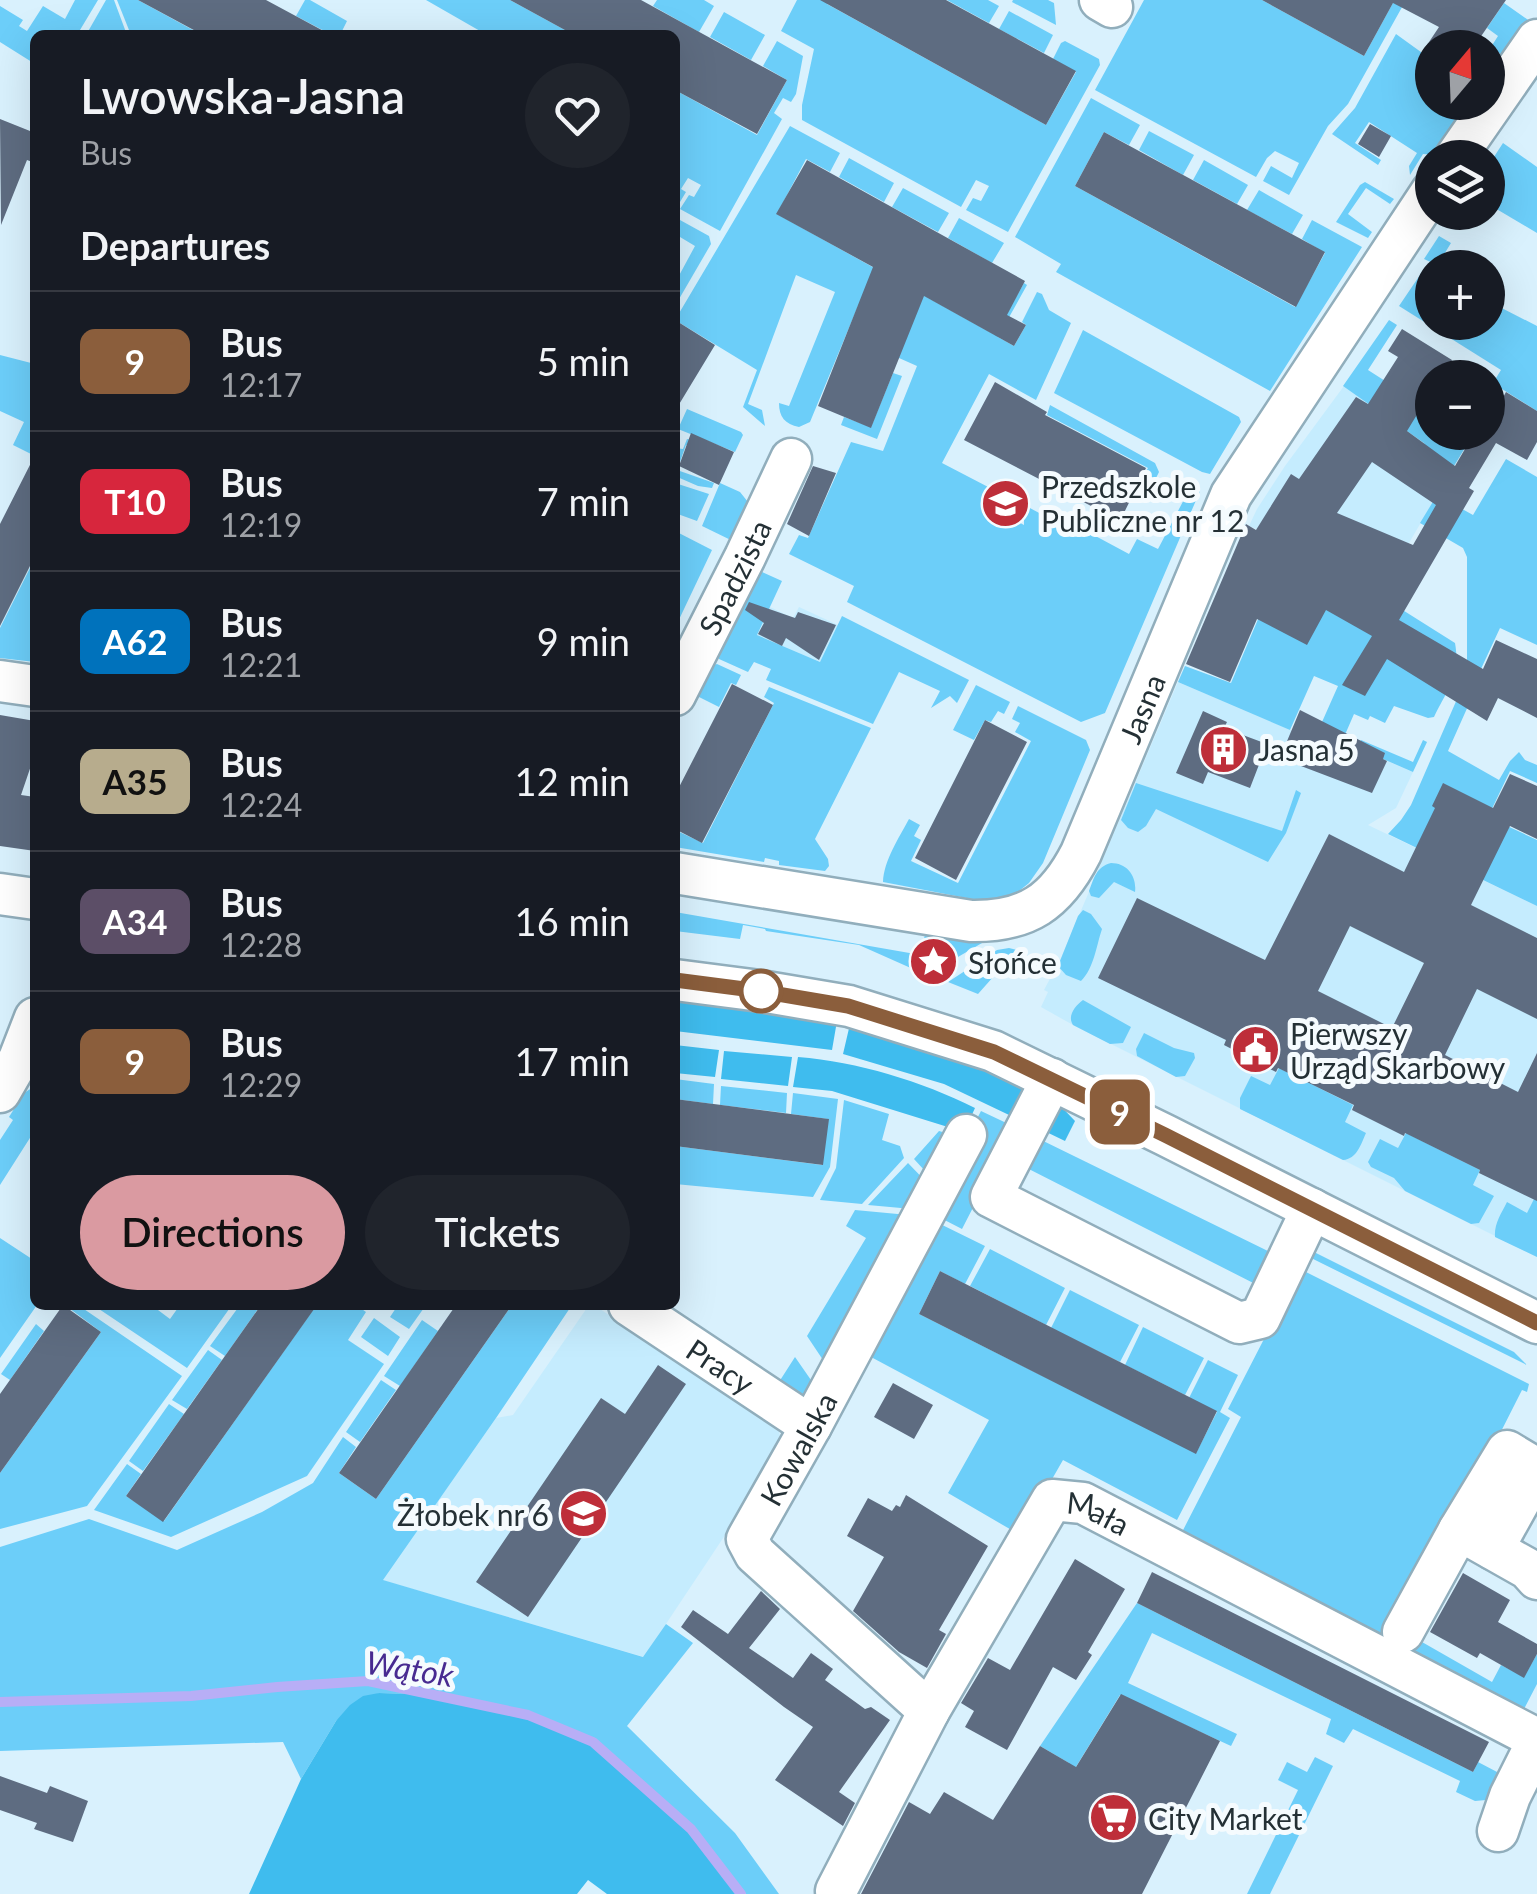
<!DOCTYPE html>
<meta charset="utf-8">
<style>
body{margin:0;font-family:Lato,sans-serif;background:#20242c;color:#f1f3f6;height:100vh;display:flex;flex-direction:column;font-size:38px;white-space:nowrap}
*{box-sizing:border-box;margin:0}
p{font-size:32px;color:#9ea1a6}
.icon{flex:none;width:55px;height:55px;fill:none;stroke:currentColor;stroke-width:2;stroke-linecap:round;stroke-linejoin:round}
.map{position:relative;flex:1;overflow:hidden}
.panel{position:absolute;left:30px;top:30px;width:650px;height:1280px;display:flex;flex-direction:column;background:#171b24;border-radius:15px;box-shadow:0 10px 40px #0002}
.panel>*{flex:none}
.badge{padding:0 20px;border-radius:15px;font-size:35px;line-height:65px}
.needle{width:65px;rotate:19deg}
.controls{position:absolute;left:1415px;top:30px;display:grid;gap:20px}
.controls a{display:grid;place-items:center;width:90px;height:90px;border-radius:50%;background:#171b24;box-shadow:0 10px 40px #0002;font-size:50px}
.map>.badge{position:absolute;translate:-50% -50%;box-shadow:0 0 0 5px #fff}
h2{padding:0 50px;font-size:38px;line-height:90px}
.round{display:grid;place-items:center;flex:none;width:105px;height:105px;border-radius:52px;background:#20242c}
.headline{display:flex;align-items:center;justify-content:space-between;height:170px;padding:0 50px}
h1{font-size:48px;font-weight:600;line-height:75px}
.action{display:flex;gap:20px;margin-top:auto;padding:20px 50px}
.action a{flex:1;height:115px;border-radius:60px;background:#da9aa1;color:#111;font-size:40px;font-weight:600;line-height:115px;text-align:center}
.action a+a{background:#20242c;color:#f1f3f6}
ul{padding:0;list-style:none}
li{display:flex;align-items:center;gap:30px;height:140px;padding:0 50px;border-top:2px solid #363941}
li div{flex:1}
li b{display:block;font-size:38px}
li em{font-style:normal}
li .badge{min-width:110px;font-weight:700;text-align:center}
.map>svg:first-child{display:block}
.built{fill:#c5ecfe}
.green{fill:#6ccef9}
.forest{fill:#3fbcee}
.lines{fill:none;stroke-linecap:round;stroke-linejoin:round}
.stream{stroke:#b8aef6;stroke-width:10}
.building{fill:#5e6c81;fill-rule:evenodd}
.minor-casing{stroke:#91aebc;stroke-width:45}
.minor{stroke:#fff;stroke-width:40}
.line-casing{stroke:#fff;stroke-width:22}
.line{stroke:#8b5e3c;stroke-width:15}
.stop-dot{fill:#fff;stroke:#8b5e3c;stroke-width:5}
.labels{text-anchor:middle;dominant-baseline:central;stroke-width:10;stroke-linejoin:round;paint-order:stroke}
.poi-label{font-size:30px;fill:#243035;stroke:#f5fbfe;text-anchor:start}
.street-label{font-size:30px;fill:#243035;stroke:#f5fbfe}
.water-label{font-size:32px;font-style:italic;fill:#482b91;stroke:#f5fbfe}
</style>
<div class="map">
<svg width="1537" height="1894" viewBox="0 0 1537 1894">
<rect width="100%" height="100%" fill="#d9f1fd"/>
<path class="built" d="M1355 371 1432 432 1468 442 1385 584 1249 526 1257 509 1285 466Z
M770 607 793 618 799 607 838 625 820 662 757 635Z
M1178 682 1314 740 1366 752 1413 772 1396 808 1368 825 1537 906V1257L1073 1025 1041 1007 1048 992 1044 990 1060 960Z
M589 1305H594L778 1428 783 1448 644 1657 382 1580 496 1418 513 1415Z"/>
<path class="green" d="M75 0H98L77 35H35V64L0 42V6L23 20 19 26 27 31 43 6 65 19Z
M106 0H114L127 35H86Z
M117 0H138L202 35H131Z
M305 0H310L347 21 340 35H332L296 16Z
M426 0H510L574 35H487Z
M657 0H704L714 6 699 32 653 6Z
M797 0H829L827 4 1046 125 1076 72 1053 59 1061 43 1065 41 1099 59 1100 65 1008 232 966 210 973 198 981 201 989 186 976 180 961 207 802 120V105L814 49 781 31Z
M947 0H988L999 6 989 23Z
M1013 0H1048L1054 3 1056 25 1012 2Z
M1144 0H1262L1364 56 1394 1 1406 0 1348 104 1328 126 1289 195 1263 181 1271 166 1292 178 1299 163 1275 151 1267 158 1256 177 1095 90Z
M1504 3 1534 24 1509 60 1491 47 1498 36 1487 28Z
M1009 11 1053 35 1044 53 999 29Z
M724 12 765 35 751 60 710 37Z
M1396 34 1432 60V102L1480 103 1439 155 1423 154 1410 175 1409 166 1417 153 1369 122 1355 143 1381 160 1378 165 1332 134 1355 108Z
M777 41 803 56 796 94 791 102 783 98 774 113 782 119 720 231 680 209 689 195 694 197 701 185 688 178 681 189 686 192 677 207 675 206V90L757 135 787 80 763 66Z
M1091 98 1140 125 1129 145 1104 132 1075 186 1295 307 1325 253 1302 239 1312 220 1362 247 1270 391 1056 272 1061 264 1015 237Z
M790 126 840 153 830 172 806 159 777 214 995 335 1024 283 1027 285 998 337 1014 346 1026 325 1022 322 1037 292 1042 294 1049 310 1071 323 1036 400 989 374 942 463 1017 502 1013 509 1002 513 1024 525V515L1028 507 1084 537 1088 532 1129 554 1137 539 1158 549 1189 490 1192 488 1200 491 1105 713 1081 722 847 602 854 586 789 554 799 535 808 538 851 442 883 451 917 366 899 358 858 306 810 422 799 427C785 424 779 417 779 403L789 406 835 292 796 275 748 404 762 410 765 426 743 407 757 370 675 320Z
M1149 131 1194 155 1183 175 1139 150Z
M1503 143 1537 167V233L1488 204V166Z
M849 158 894 183 884 202 839 177Z
M1204 160 1248 185 1237 204 1193 180Z
M1365 182 1394 199 1390 204 1366 188 1348 214 1372 232 1368 238 1336 222 1360 185Z
M903 188 949 213 938 232 892 207Z
M1259 190 1303 215 1292 234 1247 210Z
M959 218 1004 243 992 263 948 238Z
M680 220 709 236 711 244 675 306V283L695 246 675 234Z
M1439 236 1451 243 1440 261 1451 267H1441L1424 259Z
M1424 269 1432 273V322H1488V301L1537 326V411L1502 389 1489 408 1488 407V391L1501 370 1399 306Z
M1389 320 1397 325 1368 370 1432 411V432L1474 433 1443 484 1424 443 1343 386Z
M1083 330 1239 417 1241 422 1210 474 1202 472 1054 393Z
M0 355 35 364V456L13 445 24 422 0 411Z
M893 373 902 376 877 439 841 425 844 417 871 427Z
M1050 405 1155 463 1159 472 1152 486 1141 481 1148 468 1047 415Z
M687 409 741 432 743 435 735 452 678 429Z
M687 439 698 441 707 452 686 445 677 470 714 483 712 488 698 486 675 476V448L683 449Z
M1506 459 1537 477V645L1500 628 1474 684 1477 686 1448 751 1499 780 1510 761 1519 752 1525 760 1537 765V783L1510 771 1488 817 1537 840V906L1388 834 1401 820 1411 805 1464 683 1467 668V557L1463 548 1420 523 1437 495 1473 515Z
M675 483 709 494 697 521 675 513Z
M720 483 740 492 752 507 741 545 702 526Z
M675 531 712 550 675 628Z
M35 558V662L0 658V628Z
M760 571 782 581 757 635 820 662 842 616 969 680 957 703 950 696 931 708 940 691 899 672 873 724 766 680 771 669 754 662 748 672 719 659 717 655Z
M1270 591 1382 597 1455 643C1461 677 1447 689 1434 717L1428 718 1394 706 1385 723 1370 716 1368 720 1354 714 1344 737 1359 744 1361 740 1413 762 1423 740 1427 742 1413 772 1367 752 1314 740 1338 686 1314 676 1290 730 1178 682 1185 666 1231 683Z
M717 664 741 675 736 685 731 683 719 707 697 696 711 666Z
M976 685 1010 702 1004 714 998 711 991 722 985 720 974 740 953 730Z
M769 687 871 728 815 839 828 859 829 866 825 871 779 865V861L765 858 764 862 675 847V830L703 843 774 703 764 697Z
M1018 706 1086 740 1090 750 1043 863 1029 883 1019 891 1007 899 994 901 977 900 883 882C884 860 899 838 909 819L920 825 914 836 921 840 911 861 958 883 1031 741 1015 732 1020 723 1012 719Z
M1136 783 1282 831 1296 790 1301 793 1286 833 1268 862 1156 809 1146 826 1138 832 1128 828 1121 820Z
M1111 863C1127 863 1137 876 1135 892L1114 882 1099 898 1091 896 1089 891C1094 878 1096 867 1111 863Z
M1083 910 1091 914 1102 929C1096 947 1094 968 1081 981L1066 975 1058 966 1078 916Z
M675 912 921 955 925 934 982 943 939 968 927 972 913 969 859 945 766 931 765 929 743 925 740 939 675 931Z
M1009 948 1017 950 978 994 948 982 997 950Z
M1083 1000 1131 1027 1123 1043 1110 1044 1073 1025C1067 1016 1075 1006 1083 1000Z
M1144 1033 1174 1048 1194 1053 1195 1058 1185 1076 1176 1077 1137 1056 1136 1049Z
M1279 1068 1353 1105 1345 1122 1366 1133C1361 1144 1357 1159 1343 1160L1240 1109V1098L1251 1076 1270 1085Z
M675 1079 714 1084 713 1104 675 1099Z
M35 1086V1130L0 1185V1140L13 1120 9 1117 24 1093Z
M721 1086 787 1093 786 1113 720 1105Z
M793 1093 838 1099 830 1167 813 1197 675 1184V1146L822 1165 828 1119 791 1114Z
M844 1100 889 1114 882 1140 900 1146 904 1158 862 1204 820 1200 836 1168Z
M981 1111 1021 1130 1000 1155 962 1229 929 1212Z
M939 1131 960 1137 936 1183 914 1159Z
M1027 1133 1284 1259 1269 1291 1013 1161Z
M1406 1133 1480 1170 1473 1185 1494 1196 1479 1223 1471 1224 1405 1191 1394 1178 1371 1167 1368 1162 1380 1139 1398 1148Z
M908 1163 934 1190 923 1210 868 1205Z
M1535 1197 1537 1198V1257L1495 1237C1494 1224 1501 1214 1507 1202L1527 1213Z
M855 1210 919 1216 833 1375 807 1336 866 1238 846 1226Z
M926 1217 985 1246 965 1284 940 1271 919 1314 1196 1453 1217 1412 1189 1398 1208 1360 1238 1375 1220 1412 1230 1418 1177 1520 1063 1460 1020 1535 948 1493 989 1420 856 1349Z
M0 1238 35 1261V1305H37L0 1358Z
M1306 1248 1514 1352 1527 1365 1301 1253Z
M990 1249 1065 1288 1046 1325 970 1286Z
M1300 1269 1529 1384 1527 1392 1522 1390 1479 1475 1415 1638 1492 1682 1501 1665 1524 1677 1537 1654V1684L1524 1709 1179 1538 1241 1417 1228 1409Z
M1070 1290 1139 1325 1120 1362 1051 1328Z
M65 1305H78L182 1376 87 1506 0 1529V1473L101 1332Z
M93 1305H154V1307L170 1319 180 1305H232L187 1368Z
M240 1305 260 1306 225 1356 210 1346Z
M307 1305H356L366 1312 348 1340 384 1364 307 1476 171 1537 94 1510 127 1464 141 1474 126 1496 164 1521 313 1310Z
M398 1305H426L409 1329 390 1317Z
M512 1305H572L496 1418 383 1580 643 1657 666 1624 693 1643 627 1726 735 1833 779 1894H746L694 1827 594 1739 528 1712 369 1677 275 1683 190 1693 0 1699V1547L89 1519 177 1550 262 1512 313 1483 343 1437 356 1447 339 1473 376 1499Z
M654 1305H666L664 1308 779 1382 795 1357 820 1393 813 1404Z
M374 1318 400 1337 388 1356 361 1337Z
M422 1320 438 1331 400 1386 384 1376Z
M36 1324 44 1331 10 1380 1 1374Z
M1143 1327 1204 1358 1185 1395 1125 1365Z
M208 1350 222 1360 187 1409 172 1400Z
M381 1380 396 1390 360 1442 346 1432Z
M169 1404 184 1414 143 1471 129 1461Z
M1137 1603 1473 1772 1478 1762 1499 1773 1486 1800 1475 1801 1456 1792 1460 1781 1353 1729 1344 1743 1326 1734 1331 1719 1152 1633 1128 1683 1237 1734 1231 1746 1120 1695 998 1894H989L1069 1763 1040 1746Z
M368 1684 413 1694 379 1693 336 1721 301 1779 283 1742 0 1751V1704L191 1699 276 1689Z
M1315 1757 1333 1766 1270 1894H1247L1298 1790 1278 1780 1287 1762 1307 1772Z"/>
<path class="forest" d="M675 996 837 1021 832 1050 675 1031Z
M850 1024 917 1042 1040 1091 1024 1122 944 1084 843 1054Z
M675 1045 719 1050 715 1077 675 1073Z
M724 1051 792 1057 788 1086 721 1079Z
M798 1057C858 1062 921 1081 975 1108L964 1132 832 1091 793 1087Z
M1052 1097 1075 1121 1065 1141 1036 1127Z
M379 1693 413 1694 525 1718 590 1744 689 1831 737 1894H607L588 1880 577 1894H249L301 1779 336 1721 350 1705 363 1696Z"/>
<g class="lines">
<path class="stream" d="M0 1702 191 1696 277 1687 368 1681 528 1715 593 1742 691 1829 741 1894"/>
</g>
<path class="building" d="M138 0H266L331 35H203Z
M510 0H641L787 80 757 134 675 90V35H574Z
M820 0H946L1076 71 1046 125Z
M1262 0H1506L1473 48H1425L1439 27 1393 3 1364 56Z
M0 119 35 133V163L27 160 1 225Z
M1370 124 1391 136 1379 157 1358 144Z
M1104 132 1325 252 1296 307 1075 186Z
M807 160 1025 281 1007 315 1026 325 1014 346 924 296 871 428 818 406 873 267 776 214Z
M675 320 715 345 675 411Z
M1402 329 1452 360 1441 378H1432V390L1407 431 1455 466 1475 432H1488V424L1506 392 1537 411V442L1527 460 1496 443 1469 488 1474 491 1399 620 1483 669 1496 640 1537 659V718L1498 698 1487 721 1387 659 1365 696 1342 685 1372 636 1326 610 1307 645 1257 619 1230 682 1186 664 1246 524 1256 530 1291 474 1299 479 1356 397 1368 404 1398 357 1388 351ZM1372 462 1436 505 1413 545 1337 513Z
M995 382 1047 412 1045 415 1146 468 1120 521 964 440Z
M691 433 734 452 719 485 679 466Z
M35 455V556L0 626V524Z
M813 466 836 473 809 536 787 524Z
M749 602 795 618 798 612 836 625 819 660 786 638 782 646 758 634 764 623 745 610Z
M732 684 773 705 702 843 675 829V795Z
M1300 710 1385 753 1383 759 1387 761 1372 793 1280 758Z
M1203 711 1227 722 1224 728 1267 744 1250 788 1208 772 1203 784 1176 773Z
M0 715 35 721V754L21 795 35 797V851L0 846Z
M985 720 1027 742 956 880 915 858Z
M1510 774 1537 786V839L1510 826 1471 905 1537 938V1019L1477 989 1445 1055 1518 1092 1537 1053V1201L1479 1173 1480 1170 1405 1133 1404 1136 1352 1110 1354 1105 1278 1068 1276 1072 1251 1059 1224 1045 1226 1040 1098 978 1137 898 1265 960 1329 834 1404 872 1435 808 1432 806 1443 783 1493 808ZM1350 926 1424 963 1392 1028 1318 991Z
M675 1099 829 1119 823 1165 675 1146Z
M940 1271 1217 1411 1196 1454 919 1314Z
M63 1305 101 1332 0 1473V1394Z
M261 1305H317L163 1522 126 1496Z
M456 1305H512L376 1499 339 1473Z
M658 1365 686 1384 528 1617 476 1582 601 1398 625 1414Z
M893 1383 933 1405 914 1439 874 1417Z
M906 1495 988 1546 939 1630 946 1634 927 1668 899 1652 853 1611 884 1557 847 1536 868 1498 892 1511 896 1505 900 1507Z
M1075 1559 1125 1589 1088 1652 1092 1655 1076 1680 1053 1667 1007 1750 965 1727 974 1711 961 1703 988 1658 1010 1670Z
M1152 1572 1489 1742 1473 1772 1137 1603Z
M1463 1573 1510 1600 1498 1622 1537 1644V1654L1524 1678 1480 1653 1477 1658 1430 1632Z
M761 1591 780 1609 749 1648 793 1678 811 1653 833 1669 825 1680 865 1709 871 1707 890 1720 839 1792 855 1803 843 1826 775 1780 813 1727 784 1707 681 1627 693 1610 728 1634Z
M1121 1694 1220 1741 1142 1894H861L909 1802 930 1814 944 1792 993 1820 1040 1746 1076 1767Z
M0 1776 47 1793 50 1786 88 1801 73 1842 34 1829 37 1823 0 1810Z"/>
<g class="lines">
<defs>
<g id="minor">
<path d="M1100 0 1112 7"/>
<path d="M1455 158 1537 40"/>
<path d="M0 681 35 686"/>
<path id="s1" d="M675 695 745 557 791 459"/>
<path id="s2" d="M675 873 971 921C1027 922 1056 902 1081 853L1231 495 1432 191"/>
<path d="M0 894 35 899"/>
<path d="M675 980 760 991 849 1006 993 1051 1165 1135 1537 1323"/>
<path d="M1052 1079 991 1197 1239 1323 1260 1318 1312 1209"/>
<path d="M0 1092 19 1059 35 1018"/>
<path id="s3" d="M629 1305 811 1426"/>
<path d="M1537 1469 1507 1451 1459 1530 1528 1569 1537 1579"/>
<path d="M1493 1549 1537 1470"/>
<path d="M1403 1632 1459 1530"/>
<path id="s4" d="M929 1711 755 1554 747 1539 811 1426 966 1135"/>
<path d="M1498 1831 1510 1796 1537 1742"/>
<path id="s5" d="M836 1891 929 1711 1052 1500 1083 1503 1537 1739"/>
</g>
</defs>
<use href="#minor" class="minor-casing"/>
<use href="#minor" class="minor"/>
</g>
<g class="lines">
<defs>
<path id="line" d="M675 980 760 991 848 1006 994 1052 1165 1135 1537 1323"/>
</defs>
<use href="#line" class="line-casing"/>
<use href="#line" class="line"/>
</g>
<defs>
<symbol id="school-disc" viewBox="-11 -11 22 22"><circle r="9.5" fill="#be2e39" stroke="#f5fbfe"/><path d="M0-5L7-2L0 1L-7-2ZM-4 1L0 2.5L4 1V4Q0 6-4 4Z" fill="#fff"/></symbol>
<symbol id="building-disc" viewBox="-11 -11 22 22"><circle r="9.5" fill="#be2e39" stroke="#f5fbfe"/><path d="M-4-6H4V6H1V3H-1V6H-4ZM-2.5-4.3h1.7v1.8h-1.7ZM.8-4.3h1.7v1.8H.8ZM-2.5-1h1.7V.8h-1.7ZM.8-1h1.7V.8H.8Z" fill="#fff"/></symbol>
<symbol id="sight-disc" viewBox="-11 -11 22 22"><circle r="9.5" fill="#be2e39" stroke="#f5fbfe"/><path d="M0-6L1.8-2.2L6-1.7L2.9 1.2L3.7 5.4L0 3.3L-3.7 5.4L-2.9 1.2L-6-1.7L-1.8-2.2Z" fill="#fff"/></symbol>
<symbol id="civic-disc" viewBox="-11 -11 22 22"><circle r="9.5" fill="#be2e39" stroke="#f5fbfe"/><path d="M-.6-6.5H3V-4.5H.6V-3L4-1V1h2V6H-6V1h2V-1L-.6-3ZM-1.2 2.5V6h2.4V2.5Z" fill="#fff"/></symbol>
<symbol id="supermarket-disc" viewBox="-11 -11 22 22"><circle r="9.5" fill="#be2e39" stroke="#f5fbfe"/><path d="M-6-5.5h2.5l.6 2H6L4.5 2H-2.5L-4.4-4H-6ZM-1.5 3.2a1.3 1.3 0 1 0 .1 0ZM3 3.2a1.3 1.3 0 1 0 .1 0Z" fill="#fff"/></symbol>
</defs>
<g fill-rule="evenodd">
<use href="#school-disc" x="978" y="476" width="55" height="55"/>
<use href="#building-disc" x="1196" y="722" width="55" height="55"/>
<use href="#sight-disc" x="906" y="934" width="55" height="55"/>
<use href="#civic-disc" x="1228" y="1022" width="55" height="55"/>
<use href="#school-disc" x="556" y="1486" width="55" height="55"/>
<use href="#supermarket-disc" x="1086" y="1790" width="55" height="55"/>
</g>
<circle class="stop-dot" cx="761" cy="991" r="20"/>
<g class="labels">
<g class="poi-label">
<text x="1041" y="486">Przedszkole<tspan x="1041" dy="34">Publiczne nr 12</tspan></text>
<text x="1258" y="749">Jasna 5</text>
<text x="968" y="962">Słońce</text>
<text x="1290" y="1033">Pierwszy<tspan x="1290" dy="34">Urząd Skarbowy</tspan></text>
<text x="549" y="1514" text-anchor="end">Żłobek nr 6</text>
<text x="1148" y="1818">City Market</text>
</g>
<g class="street-label">
<text stroke="none"><textPath href="#s1" startOffset="132">Spadzista</textPath></text>
<text stroke="none"><textPath href="#s2" startOffset="595">Jasna</textPath></text>
<text stroke="none"><textPath href="#s3" startOffset="110">Pracy</textPath></text>
<text stroke="none"><textPath href="#s4" startOffset="355">Kowalska</textPath></text>
<text stroke="none"><textPath href="#s5" startOffset="495">Mała</textPath></text>
</g>
<g class="water-label">
<text transform="translate(410 1668) rotate(9)">Wątok</text>
</g>
</g>
</svg>
<div class="controls">
<a><svg class="needle" viewBox="-14 -14 28 28"><path d="M0-13l5 13h-10z" fill="#e53935"/><path d="M0 13l5-13h-10z" fill="#9ea1a6"/></svg></a>
<a><svg class="icon" aria-label="layers" viewBox="0 0 24 24"><path d="M12 4l9 5-9 5-9-5zM3 14l9 5 9-5"/></svg></a>
<a>+</a>
<a>−</a>
</div>
<b class="badge" style="left:1120px;top:1112px;background:#8b5e3c;color:#fff">9</b>
<section class="panel">
<div class="headline"><div><h1>Lwowska-Jasna</h1><p>Bus</p></div><a class="round"><svg class="icon" aria-label="heart" viewBox="0 0 24 24"><path d="M12 20l-8-8c-3-5 5-10 8-4 3-6 11-1 8 4z"/></svg></a></div>
<h2>Departures</h2>
<ul>
<li><span class="badge" style="background:#8b5e3c;color:#fff">9</span><div><b>Bus</b><p>12:17</p></div><em>5 min</em></li>
<li><span class="badge" style="background:#d7263d;color:#fff">T10</span><div><b>Bus</b><p>12:19</p></div><em>7 min</em></li>
<li><span class="badge" style="background:#0072bc;color:#fff">A62</span><div><b>Bus</b><p>12:21</p></div><em>9 min</em></li>
<li><span class="badge" style="background:#b7ac8d;color:#111">A35</span><div><b>Bus</b><p>12:24</p></div><em>12 min</em></li>
<li><span class="badge" style="background:#5c4e67;color:#fff">A34</span><div><b>Bus</b><p>12:28</p></div><em>16 min</em></li>
<li><span class="badge" style="background:#8b5e3c;color:#fff">9</span><div><b>Bus</b><p>12:29</p></div><em>17 min</em></li>
</ul>
<div class="action"><a>Directions</a><a>Tickets</a></div>
</section>
</div>
